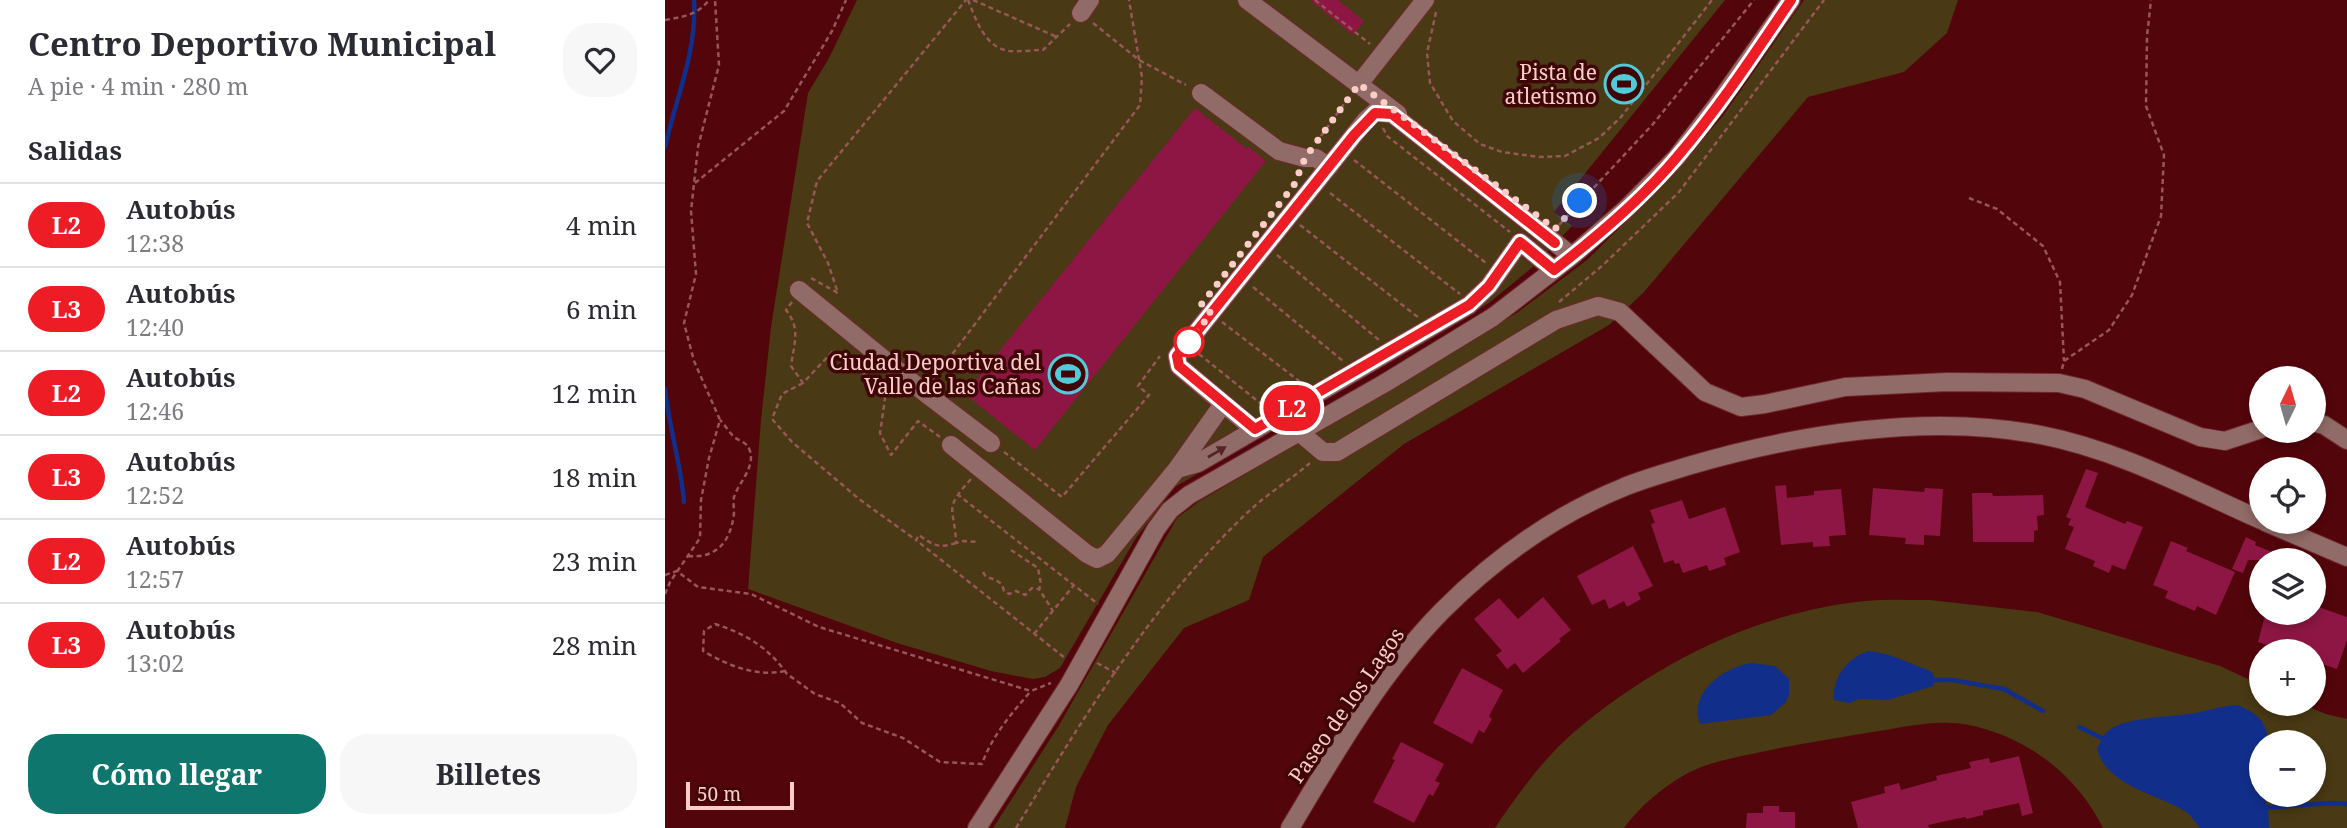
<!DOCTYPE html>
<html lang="es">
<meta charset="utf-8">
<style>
body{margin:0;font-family:"Noto Serif",serif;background:#f7f7f7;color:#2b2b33;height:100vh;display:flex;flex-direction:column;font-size:26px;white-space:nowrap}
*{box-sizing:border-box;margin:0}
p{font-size:23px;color:#7c7c81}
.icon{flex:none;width:38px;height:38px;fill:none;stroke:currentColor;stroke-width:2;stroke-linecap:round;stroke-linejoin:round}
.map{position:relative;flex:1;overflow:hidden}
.details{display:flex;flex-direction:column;background:#fff;width:665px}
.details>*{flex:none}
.badge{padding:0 14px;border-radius:23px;font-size:24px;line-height:46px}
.needle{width:46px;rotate:5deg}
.tools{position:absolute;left:1584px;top:366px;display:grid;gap:14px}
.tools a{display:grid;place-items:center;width:77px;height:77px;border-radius:50%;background:#fff;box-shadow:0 4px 10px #0003;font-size:35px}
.scale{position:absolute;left:21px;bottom:18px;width:108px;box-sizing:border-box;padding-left:7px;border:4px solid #fccdc8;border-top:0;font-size:19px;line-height:24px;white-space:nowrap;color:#fccdc8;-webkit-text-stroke:5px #3f0608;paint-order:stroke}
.you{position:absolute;width:35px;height:35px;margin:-18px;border:5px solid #fff;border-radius:50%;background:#1a73e8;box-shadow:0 0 0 10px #1a73e833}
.map>.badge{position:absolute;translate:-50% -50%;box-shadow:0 0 0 4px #fff}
h2{padding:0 28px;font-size:26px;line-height:63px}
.round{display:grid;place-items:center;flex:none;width:74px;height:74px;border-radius:28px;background:#f7f7f7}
.headline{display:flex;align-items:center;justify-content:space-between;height:119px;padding:0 28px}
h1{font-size:33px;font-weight:700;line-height:52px}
.primary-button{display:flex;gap:14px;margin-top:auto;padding:14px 28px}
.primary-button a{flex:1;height:80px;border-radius:28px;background:#0f766e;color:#fff;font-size:28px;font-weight:700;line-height:80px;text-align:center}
.primary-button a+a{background:#f7f7f7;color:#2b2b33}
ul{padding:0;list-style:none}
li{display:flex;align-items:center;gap:21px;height:84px;padding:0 28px;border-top:2px solid #e1e1e2}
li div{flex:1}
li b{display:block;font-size:26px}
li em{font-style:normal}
li .badge{min-width:77px;font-weight:700;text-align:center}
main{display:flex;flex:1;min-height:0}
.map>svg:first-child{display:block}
.green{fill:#493914;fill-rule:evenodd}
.water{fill:#112f8a}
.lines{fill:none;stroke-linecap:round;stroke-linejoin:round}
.stream{stroke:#112f8a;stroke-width:4.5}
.building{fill:#8e1644}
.minor-casing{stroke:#71292c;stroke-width:20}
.path{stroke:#975657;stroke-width:2.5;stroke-dasharray:5 3.5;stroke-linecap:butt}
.minor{stroke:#906b68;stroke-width:18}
.oneway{fill:#572425}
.line-casing{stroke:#fff;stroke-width:16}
.line{stroke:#ee1c25;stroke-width:10}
.walk{stroke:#fccdc8;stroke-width:7;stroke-dasharray:0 12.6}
.stop-dot{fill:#fff;stroke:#ee1c25;stroke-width:3.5}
.labels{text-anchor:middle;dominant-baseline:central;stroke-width:7;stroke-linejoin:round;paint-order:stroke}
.poi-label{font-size:21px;fill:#fccdc8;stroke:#3f0608;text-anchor:end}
.street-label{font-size:21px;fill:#fccdc8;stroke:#3f0608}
</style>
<main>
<section class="details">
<div class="headline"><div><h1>Centro Deportivo Municipal</h1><p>A pie · 4 min · 280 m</p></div><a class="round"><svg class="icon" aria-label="heart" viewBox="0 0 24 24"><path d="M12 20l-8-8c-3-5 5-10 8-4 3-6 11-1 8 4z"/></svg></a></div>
<h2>Salidas</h2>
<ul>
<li><span class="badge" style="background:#ee1c25;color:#fff">L2</span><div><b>Autobús</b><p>12:38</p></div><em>4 min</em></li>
<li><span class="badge" style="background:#ee1c25;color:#fff">L3</span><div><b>Autobús</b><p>12:40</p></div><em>6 min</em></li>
<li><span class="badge" style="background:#ee1c25;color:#fff">L2</span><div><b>Autobús</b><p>12:46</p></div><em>12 min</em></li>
<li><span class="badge" style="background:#ee1c25;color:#fff">L3</span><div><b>Autobús</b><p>12:52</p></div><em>18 min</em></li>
<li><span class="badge" style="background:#ee1c25;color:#fff">L2</span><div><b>Autobús</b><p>12:57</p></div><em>23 min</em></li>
<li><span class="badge" style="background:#ee1c25;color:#fff">L3</span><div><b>Autobús</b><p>13:02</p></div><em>28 min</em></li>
</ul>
<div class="primary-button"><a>Cómo llegar</a><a>Billetes</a></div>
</section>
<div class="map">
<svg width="1682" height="828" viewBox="0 0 1682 828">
<rect width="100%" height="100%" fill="#52050a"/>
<path class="green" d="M192 0H1060L889 212 907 226 869 266 824 303 510 487 471 538 395 668 380 677 368 679 326 671 232 643 83 589 96 420 106 327 143 93 164 58Z
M1139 0H1293L1282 33 1239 72 1143 97 979 292 944 325 739 444 598 557 584 600 519 628 443 725 411 787 400 828H328L393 727 512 518 533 502 793 350 853 312 922 260 995 188 1057 117Z
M1265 600 1372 612 1555 666 1596 685V704H1637L1661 714 1682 719V828H1438C1412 775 1362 737 1304 725 1274 719 1244 726 1214 731 1181 736 1148 742 1115 748 1084 755 1051 759 1023 773 999 786 975 806 959 828H830C852 795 878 759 908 733 990 663 1092 612 1200 601 1221 599 1243 600 1265 600ZM1596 742H1648V794H1596Z"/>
<path class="water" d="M1204 651C1226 653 1245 664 1266 671L1269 676 1268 686 1223 700 1194 699 1185 703 1169 700C1167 678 1182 658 1204 651Z
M1086 663 1110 666 1124 679V695L1121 702 1106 715 1035 724C1023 692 1060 667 1086 663Z
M1572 705C1591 712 1602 721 1603 742H1596V794L1599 795 1603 808 1604 828H1535C1530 822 1526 815 1520 811 1490 793 1442 786 1432 749 1435 743 1438 735 1443 731 1461 717 1502 717 1524 714 1540 712 1555 706 1572 705Z"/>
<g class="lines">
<path class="stream" d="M0 147C11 97 32 53 29 0
M0 389C4 427 16 464 19 502
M1264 680H1287L1339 689 1378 711
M1414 727 1441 740
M1599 808 1665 803 1682 804"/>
</g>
<path class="building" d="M645 0H673L699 21 688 35Z
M530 108 582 149 584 147 601 161 370 450 300 394Z
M1421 469 1433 473 1420 507 1460 524 1462 521 1478 527 1460 570 1447 565 1444 573 1428 566 1430 561 1400 549 1409 527 1403 525 1406 519 1401 517Z
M1121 485 1122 498 1149 495V491L1176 489 1181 535 1164 536 1165 546 1148 547V542L1116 545 1110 486Z
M1208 488 1259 492 1260 488 1278 489 1275 536 1259 535V545L1240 544 1241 538 1204 535Z
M1307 493H1327L1328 496 1378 495 1379 515 1372 516 1373 530 1369 531V542H1308Z
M1017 500 1024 519 1060 507 1075 552 1059 558 1061 565 1044 571 1042 565 1018 573 1014 563 1010 564 1008 560 999 563 986 524 990 523 985 510Z
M1581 537 1591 542 1590 545 1627 560H1583L1578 573 1567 569Z
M1506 541 1523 548 1521 551 1570 572 1551 615 1532 606 1530 611 1500 598 1503 591 1488 585Z
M968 546 988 586 973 593 976 599 962 607 959 601 944 609 940 599 927 605 912 576Z
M878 597 906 630 894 639 896 641 858 673 850 663 842 669 831 655 837 651 809 619 834 598 853 619Z
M1648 605 1682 617V640L1672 669 1648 661V651H1620L1593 642 1601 612H1648Z
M797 668 838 690 824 716 827 719 819 733 814 730 807 744 768 723Z
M736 742 779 764 770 781 775 783 768 796 764 794 749 823 708 802 730 760 727 759Z
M1354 756 1368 813 1357 816 1354 803 1318 811V815L1302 819 1300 817 1263 825 1264 828H1193L1186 802 1220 793 1219 787 1234 783 1236 790 1272 780 1271 776 1306 768 1304 762 1324 758 1325 763Z
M1098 806H1114V812H1130V828H1081L1082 813H1098Z"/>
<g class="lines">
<defs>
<path id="minor" d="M582 0 733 114
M416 13 425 0
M694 84 760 0
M536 93 614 151 640 158H651L664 167
M134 290 259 392 326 443
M1648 422 1659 425 1682 440
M590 430 514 366 512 356 701 120 710 112 727 114 907 256
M633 431 658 452H672L891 320 933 306 955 312 1040 392 1076 407 1100 404 1180 387 1282 382 1394 383 1420 389 1535 437 1560 441 1596 429
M286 445 422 554 432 559 442 554 512 469 558 404
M512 469 533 463 804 305 824 286 855 242 889 270
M1600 522 1682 557
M312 828 404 685 491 529 505 510 524 495 720 383 828 317 907 256 962 208 1011 158 1052 105 1126 0
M625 828C670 753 715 674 777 611 828 560 890 515 957 488 978 479 1001 473 1023 466 1131 434 1264 413 1376 435 1453 450 1524 488 1596 520"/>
</defs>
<use href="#minor" class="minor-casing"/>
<path class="path" d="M303 0C311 19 319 47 344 51 354 52 367 50 378 50L405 24
M308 0 392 37
M650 0 705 44
M771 12 762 53 765 83 788 121 815 144 837 152 874 157 900 156 934 138 956 117 1047 0
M0 20C17 17 33 15 44 0
M428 23 474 60 521 85
M718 128 722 136 845 232
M651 143 684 97
M689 160 821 263
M30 183 119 111 167 31 181 0
M665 193 795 294
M1304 198 1332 209 1378 246 1395 282 1399 361
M635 225 754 318
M894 225 988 124 1089 0
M612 255 714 340
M146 278 173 293 163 263 142 223 152 181 301 0
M588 287 678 361
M127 302 121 310C136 329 129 343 126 366L138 383 168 351 218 388 220 399 215 433 226 455 253 421 275 437
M894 302 938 265 1014 192 1159 0
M557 322 638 384
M534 354 600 407
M1397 369 1399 361 1444 330 1467 295 1496 216 1499 155 1481 106 1482 36 1486 0
M267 381 475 105 477 77 464 0
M138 383 117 394 107 419 127 442 194 499 251 540
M339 452 397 497 484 395 473 386 495 356
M306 479C277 511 290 507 291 543L298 541 314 542
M292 494 433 604
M291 543C274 549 268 545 254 535L251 540 400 658
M346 550 373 568 376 584 374 589 388 611
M23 556C52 559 66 541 69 513 69 508 68 502 69 497 74 482 90 468 85 451 82 442 76 442 69 437 64 432 60 425 55 420
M318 572 321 577C331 580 337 581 339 591L344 594 351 591 360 595 367 588 374 589
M0 575 12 571 33 587 86 594 154 627 366 691 386 683
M0 594 5 582 35 538 36 500 44 458 55 420 29 361 19 323 31 274 26 211 33 147 54 65 50 0
M369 634 409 585
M432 663 451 673
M120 671C91 677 64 666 38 651L39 631 50 624C81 634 103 647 122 674L150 694 175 703 197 723 238 738 275 762 317 764C327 736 346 714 366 691
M351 828C419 717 488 602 583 512 602 494 625 480 645 463"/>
<use href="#minor" class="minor"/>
</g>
<defs><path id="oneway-solid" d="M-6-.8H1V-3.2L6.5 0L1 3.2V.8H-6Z" transform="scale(1.75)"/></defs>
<use class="oneway" href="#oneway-solid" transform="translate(552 452) rotate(-30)"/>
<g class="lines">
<defs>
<path id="line" d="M890 243 727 114 710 113 689 135 512 356 514 366 590 429 804 305 824 286 855 242 889 270C933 236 977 199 1012 157 1054 108 1090 53 1126 0"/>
</defs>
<use href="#line" class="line-casing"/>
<use href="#line" class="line"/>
<path class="walk" d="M524 342 546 313 536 305 629 185 640 158 694 84 890 229 915 201"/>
</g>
<defs>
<symbol id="stadium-ring" viewBox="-11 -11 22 22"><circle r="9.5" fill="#3f0608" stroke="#52cbd8" stroke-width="1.5"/><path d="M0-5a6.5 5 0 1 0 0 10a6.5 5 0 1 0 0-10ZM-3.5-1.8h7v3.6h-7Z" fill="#52cbd8"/></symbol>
</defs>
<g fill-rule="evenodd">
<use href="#stadium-ring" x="937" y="62" width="44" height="44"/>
<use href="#stadium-ring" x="381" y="352" width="44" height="44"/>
</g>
<circle class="stop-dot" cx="524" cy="342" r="14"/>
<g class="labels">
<g class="poi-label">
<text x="932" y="72">Pista de<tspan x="932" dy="24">atletismo</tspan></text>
<text x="376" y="362">Ciudad Deportiva del<tspan x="376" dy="24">Valle de las Cañas</tspan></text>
</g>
<g class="street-label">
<text transform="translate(681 705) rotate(-55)">Paseo de los Lagos</text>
</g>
</g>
</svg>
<div class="tools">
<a><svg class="needle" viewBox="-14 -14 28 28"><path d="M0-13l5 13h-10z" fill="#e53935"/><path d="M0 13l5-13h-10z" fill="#7c7c81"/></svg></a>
<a><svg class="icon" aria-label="locate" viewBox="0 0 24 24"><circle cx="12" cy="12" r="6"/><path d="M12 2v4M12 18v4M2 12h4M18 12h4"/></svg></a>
<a><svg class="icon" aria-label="layers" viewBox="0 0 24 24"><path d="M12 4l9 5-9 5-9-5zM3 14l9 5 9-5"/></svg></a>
<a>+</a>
<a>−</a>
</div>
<div class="scale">50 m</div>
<div class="you" style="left:915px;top:201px"></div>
<b class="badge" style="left:627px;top:408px;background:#ee1c25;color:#fff">L2</b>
</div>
</main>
